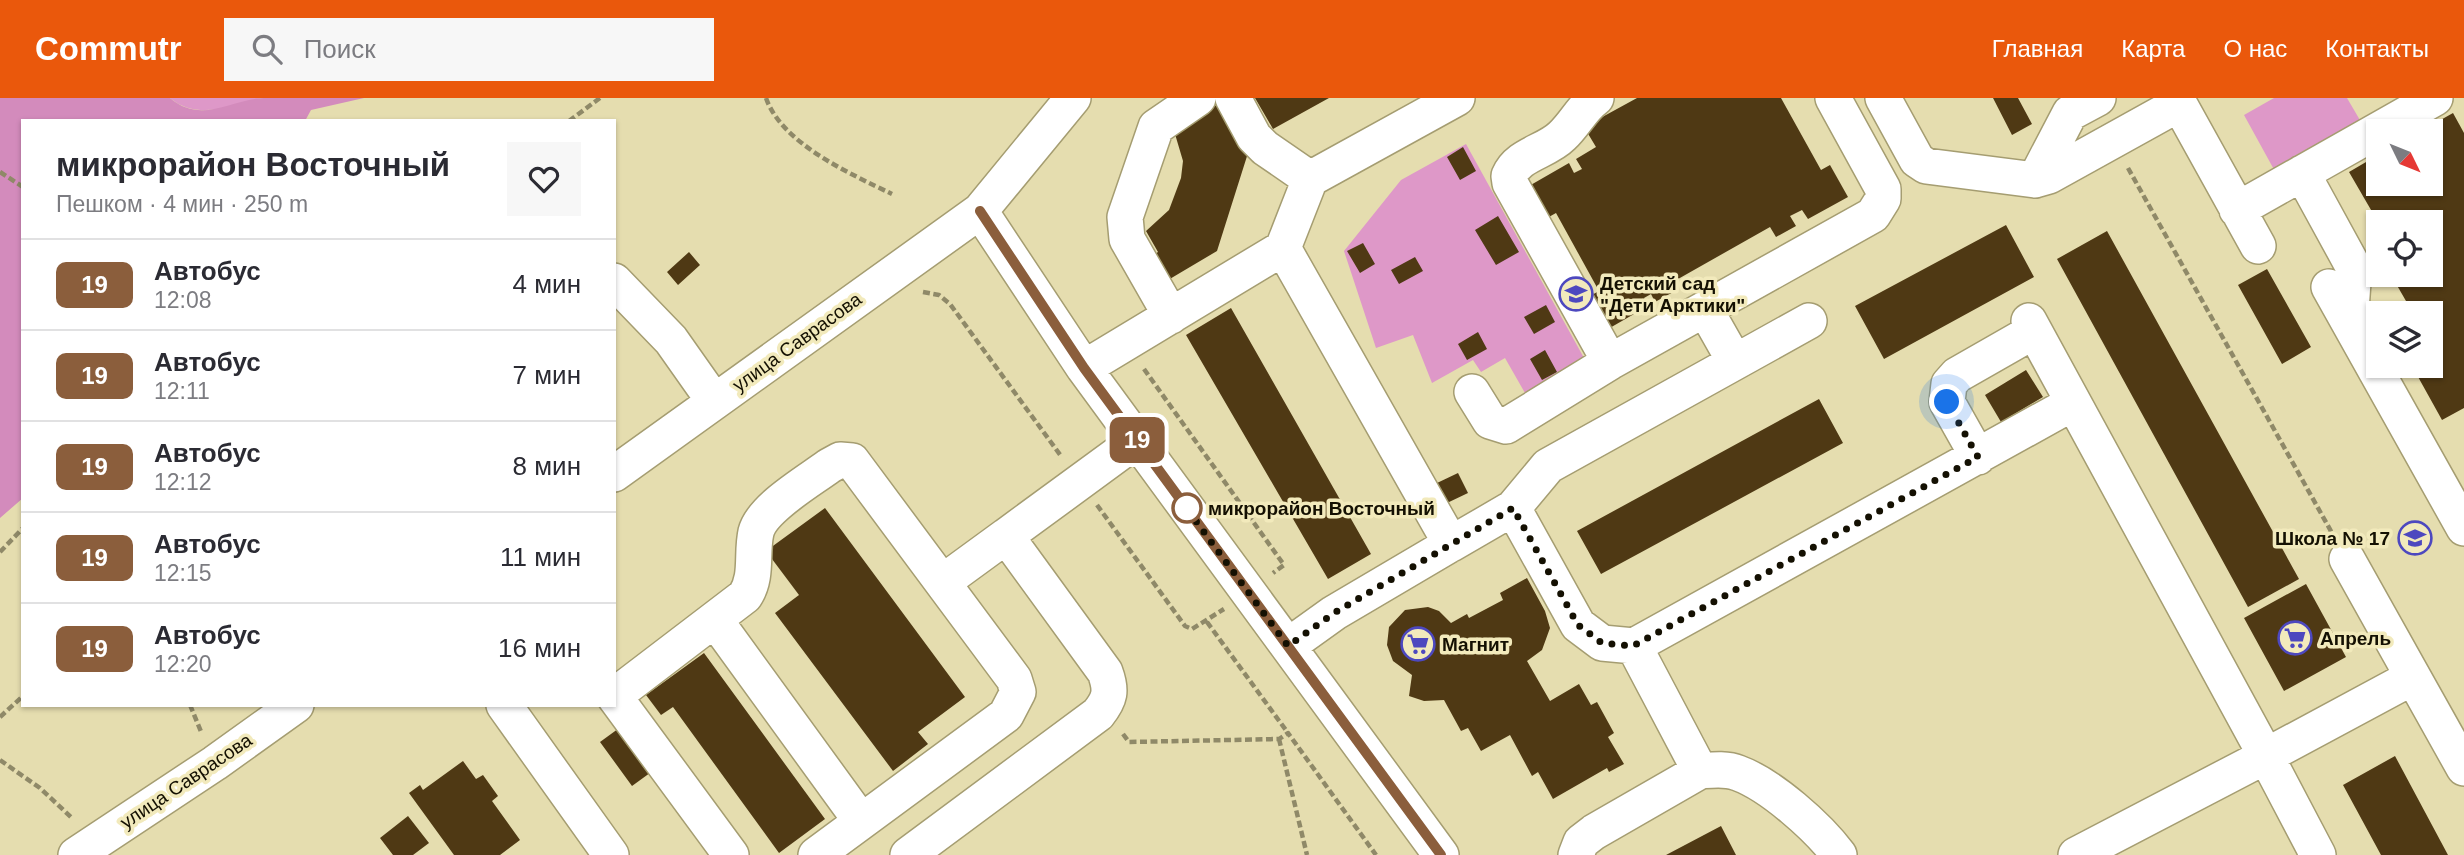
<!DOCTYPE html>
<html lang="ru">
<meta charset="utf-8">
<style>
body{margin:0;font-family:Helvetica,sans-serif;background:#f7f7f7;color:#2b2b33;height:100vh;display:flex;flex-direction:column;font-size:26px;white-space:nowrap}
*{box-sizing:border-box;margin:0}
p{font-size:23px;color:#7c7c81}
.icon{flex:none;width:38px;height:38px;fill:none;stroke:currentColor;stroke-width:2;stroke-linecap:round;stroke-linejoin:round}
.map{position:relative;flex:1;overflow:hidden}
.panel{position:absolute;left:21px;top:21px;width:595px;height:588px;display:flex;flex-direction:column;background:#fff;border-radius:0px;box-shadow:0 2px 5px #0004}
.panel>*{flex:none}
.badge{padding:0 14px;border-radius:10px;font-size:24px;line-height:46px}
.needle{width:46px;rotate:133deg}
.fabs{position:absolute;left:2366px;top:21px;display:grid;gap:14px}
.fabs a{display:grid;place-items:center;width:77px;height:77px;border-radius:0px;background:#fff;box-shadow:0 2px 5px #0004;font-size:35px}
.you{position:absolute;width:35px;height:35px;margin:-18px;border:5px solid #fff;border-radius:50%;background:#1a73e8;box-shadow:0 0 0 10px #1a73e833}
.map>.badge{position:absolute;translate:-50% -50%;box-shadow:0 0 0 4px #fff}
.round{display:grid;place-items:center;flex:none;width:74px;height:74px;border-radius:0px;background:#f7f7f7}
.overview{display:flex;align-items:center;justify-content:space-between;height:119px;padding:0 35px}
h1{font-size:33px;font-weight:800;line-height:52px}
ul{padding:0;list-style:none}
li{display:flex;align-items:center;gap:21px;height:91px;padding:0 35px;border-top:2px solid #e1e1e2}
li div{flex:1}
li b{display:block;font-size:26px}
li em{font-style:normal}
li .badge{min-width:77px;font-weight:700;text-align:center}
header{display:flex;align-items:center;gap:42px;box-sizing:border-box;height:98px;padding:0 35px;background:#ea580c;color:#fff}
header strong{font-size:33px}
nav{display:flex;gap:38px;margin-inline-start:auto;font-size:24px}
.search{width:490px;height:63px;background:#f7f7f7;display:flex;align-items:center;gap:18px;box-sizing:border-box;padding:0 24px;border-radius:0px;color:#7c7c81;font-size:26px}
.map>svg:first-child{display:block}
.green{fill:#de98c8}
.forest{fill:#d38bbc}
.building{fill:#4f3914}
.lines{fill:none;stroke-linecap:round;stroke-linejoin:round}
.minor-casing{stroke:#a59d71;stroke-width:38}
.path{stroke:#8f8968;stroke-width:4.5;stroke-dasharray:7 3.5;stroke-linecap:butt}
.minor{stroke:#fff;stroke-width:35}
.line-casing{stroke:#fff;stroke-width:16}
.line{stroke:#8b5e3c;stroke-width:10}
.walk{stroke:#141002;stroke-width:7;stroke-dasharray:0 12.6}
.stop-dot{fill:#fff;stroke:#8b5e3c;stroke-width:3.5}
.labels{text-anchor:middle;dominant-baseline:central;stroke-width:7;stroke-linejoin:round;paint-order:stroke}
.poi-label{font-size:19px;font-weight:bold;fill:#141002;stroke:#f2eabc;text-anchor:start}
.street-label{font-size:19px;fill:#141002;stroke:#f2eabc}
.stop-label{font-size:19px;font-weight:bold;fill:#141002;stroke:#f2eabc;text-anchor:start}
</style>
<header>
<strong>Commutr</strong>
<div class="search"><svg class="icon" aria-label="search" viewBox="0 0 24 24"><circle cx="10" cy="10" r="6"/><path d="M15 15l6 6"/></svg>Поиск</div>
<nav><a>Главная</a><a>Карта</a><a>О нас</a><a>Контакты</a></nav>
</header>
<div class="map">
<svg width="2464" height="757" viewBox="0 0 2464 757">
<rect width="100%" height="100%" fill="#e5ddaf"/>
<path class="green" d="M170 0H260C231 9 196 22 170 0Z
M2274 0H2347L2364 29 2277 77 2244 17Z
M1466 46 1584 260 1525 295 1505 260 1481 274 1473 262 1432 285 1413 237 1376 250 1344 153 1401 82Z"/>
<path class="forest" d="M0 0H170C202 27 231 1 264 0 297 0 331 0 364 0L311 12 305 23H23V400L0 420Z"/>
<path class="building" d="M1217 0 1248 55 1217 153 1163 185 1148 161 1158 154 1146 133 1169 112 1181 80 1183 63 1175 36 1196 23 1192 14Z
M1255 0H1329L1273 31Z
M1637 0H1781L1821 72 1830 67 1848 99 1808 121 1802 112 1790 118 1796 128 1776 139 1770 129 1671 185 1675 193 1655 204 1651 196 1644 200 1648 208 1608 231 1590 198 1599 193 1556 115 1547 120 1529 88 1569 65 1574 75 1582 71 1576 61 1596 49 1584 29Z
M1993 0H2018L2032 26 2012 37Z
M2453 15 2464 35V310L2442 322 2412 268H2431V215H2385L2406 203 2391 177H2431V124H2378L2349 74 2378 57V86H2431V33H2421Z
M1463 49 1476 73 1460 82 1447 59Z
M1498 118 1519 154 1496 167 1475 132Z
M2006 127 2034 179 1884 261 1855 208Z
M2107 133 2299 481 2248 509 2057 161Z
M1363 145 1375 166 1360 175 1347 153Z
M689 154 700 167 678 187 667 174Z
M1415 159 1423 173 1399 186 1391 172Z
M2267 171 2311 249 2282 266 2238 187Z
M1546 207 1555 224 1534 236 1524 219Z
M1231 210 1371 456 1328 481 1186 237Z
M1478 234 1487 251 1467 262 1458 246Z
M1545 252 1557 274 1542 282 1530 261Z
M2026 272 2043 299 2001 324 1985 297Z
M1819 301 1843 345 1601 476 1577 433Z
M1458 375 1468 395 1447 405 1437 385Z
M825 410 965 599 918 634 928 646 893 673 775 515 799 497 766 453Z
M1527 480 1545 513 1550 530 1542 552 1527 563 1550 603 1579 586 1591 607 1597 604 1614 635 1608 639 1624 666 1609 674 1607 670 1553 701 1538 674 1532 678 1510 637 1481 653 1468 630 1461 633 1444 602 1424 603 1409 598 1412 577 1393 563 1387 547 1389 529 1405 512 1428 509 1439 513 1451 525 1467 516 1469 520 1503 502 1500 495Z
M2306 486 2346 559 2284 593 2244 520Z
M704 555 825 721 779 755 673 609 661 617 646 597Z
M622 628 654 672 632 688 600 644Z
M2395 658 2448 757H2381L2343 687Z
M463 663 476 681 483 677 498 698 492 703 520 742 500 757H454L409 695 420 687 423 692Z
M408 718 429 745 413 757H393L380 740Z
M1721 728 1736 757H1666Z"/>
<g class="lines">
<defs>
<path id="minor" d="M1233 0 1254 39 1265 50 1310 81
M1596 0C1582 10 1575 26 1562 38 1546 54 1518 56 1509 78L1510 85 1610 264 1873 117 1883 101V91L1833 0
M1883 0 1917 62 1926 68 2035 82 2049 78 2179 6
M2176 0 2258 148
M2302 75 2354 170 2350 226
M2035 82 2070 15 2098 0
M2237 112 2435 0
M980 113 1084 270 1441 757
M614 183 671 242 714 303
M2329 189 2464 430
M1705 211 1735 264
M1171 218 1127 141 1125 119 1156 29 1198 0
M2029 223 2266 658 2076 757
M1084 270 1283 150
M1472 294 1490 323 1506 328 1610 264
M1978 359 1947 304 1949 286 1957 277 2034 233
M614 376 980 113 1073 0
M1513 410 1548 368 1809 223
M1451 446 1513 410 1578 527 1602 545 1634 548 2073 305
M2347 461 2464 670
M943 484 1006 438
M715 522 861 723
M1288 548 1334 515 1451 446 1283 150 1310 81 1457 0
M614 598 745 498C758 478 751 456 756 434 762 410 809 383 829 368L840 362 852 363 1014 581 1018 594 1006 617 816 757
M614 598 731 757
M504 607 611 757
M1700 673C1712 672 1726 670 1738 675 1771 687 1818 729 1839 757
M76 757 215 665 296 607
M908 757 1098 616C1110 601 1112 593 1105 574L1006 438 1137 342
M1576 757 1581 744 1594 734 1700 673 1634 548
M2318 757 2266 658 2413 579"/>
</defs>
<use href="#minor" class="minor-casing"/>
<path class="path" d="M766 0C782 46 851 76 892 96
M569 23 600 0
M2128 70 2332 435
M0 74 23 89
M923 194 939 197 950 206 1061 358
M1144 271 1284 467 1273 475
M1097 407 1185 528 1192 531 1224 511
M0 454 23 430
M1207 524 1288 635
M190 607 202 636
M0 619 23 598
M1123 636 1129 644 1279 641 1288 635 1376 757
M1279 641 1307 757
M0 662 40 690 73 721"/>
<use href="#minor" class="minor"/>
</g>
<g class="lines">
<defs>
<path id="line" d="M980 113 1084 270 1441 757"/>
</defs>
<use href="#line" class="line-casing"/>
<use href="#line" class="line"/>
<path class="walk" d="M1187 410 1184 407 1288 548 1334 515 1513 410 1578 527 1602 545 1633 548 1978 359 1947 304"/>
</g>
<defs>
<symbol id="school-ring" viewBox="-11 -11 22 22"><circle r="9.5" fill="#f2eabc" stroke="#4d48bf" stroke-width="1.5"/><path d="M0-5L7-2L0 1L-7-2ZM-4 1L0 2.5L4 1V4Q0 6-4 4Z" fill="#4d48bf"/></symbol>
<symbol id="supermarket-ring" viewBox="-11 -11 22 22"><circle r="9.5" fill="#f2eabc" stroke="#4d48bf" stroke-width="1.5"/><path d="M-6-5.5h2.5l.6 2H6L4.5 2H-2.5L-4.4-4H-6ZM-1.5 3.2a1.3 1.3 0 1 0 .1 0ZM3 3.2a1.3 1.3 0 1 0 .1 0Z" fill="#4d48bf"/></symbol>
</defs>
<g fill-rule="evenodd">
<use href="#school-ring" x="1557" y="177" width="38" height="38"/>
<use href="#school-ring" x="2396" y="421" width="38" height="38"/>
<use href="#supermarket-ring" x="2276" y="521" width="38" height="38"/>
<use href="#supermarket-ring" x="1399" y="527" width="38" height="38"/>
</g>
<circle class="stop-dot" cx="1187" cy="410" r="14"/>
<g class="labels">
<g class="poi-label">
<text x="1600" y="185">Детский сад<tspan x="1600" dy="22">"Дети Арктики"</tspan></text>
<text x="2390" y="440" text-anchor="end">Школа № 17</text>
<text x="2320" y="540">Апрель</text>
<text x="1442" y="546">Магнит</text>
</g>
<g class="street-label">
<text transform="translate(797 244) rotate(-36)">улица Саврасова</text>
<text transform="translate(186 683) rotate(-34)">улица Саврасова</text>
</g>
<g class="stop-label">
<text x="1208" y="410">микрорайон Восточный</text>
</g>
</g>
</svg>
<div class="fabs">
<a><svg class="needle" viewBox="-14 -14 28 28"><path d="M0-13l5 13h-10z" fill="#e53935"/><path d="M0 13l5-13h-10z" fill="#7c7c81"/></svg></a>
<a><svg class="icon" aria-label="locate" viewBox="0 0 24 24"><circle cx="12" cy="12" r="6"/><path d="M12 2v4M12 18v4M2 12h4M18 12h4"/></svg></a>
<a><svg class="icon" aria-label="layers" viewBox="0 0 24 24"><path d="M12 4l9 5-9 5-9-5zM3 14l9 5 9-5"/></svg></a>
</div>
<div class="you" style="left:1947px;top:304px"></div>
<b class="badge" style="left:1137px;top:342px;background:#8b5e3c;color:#fff">19</b>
<section class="panel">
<div class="overview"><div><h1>микрорайон Восточный</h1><p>Пешком · 4 мин · 250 m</p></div><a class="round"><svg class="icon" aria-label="heart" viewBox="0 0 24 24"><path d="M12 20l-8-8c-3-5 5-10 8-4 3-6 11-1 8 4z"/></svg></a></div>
<ul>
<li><span class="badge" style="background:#8b5e3c;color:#fff">19</span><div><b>Автобус</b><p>12:08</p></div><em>4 мин</em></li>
<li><span class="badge" style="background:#8b5e3c;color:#fff">19</span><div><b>Автобус</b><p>12:11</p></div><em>7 мин</em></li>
<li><span class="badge" style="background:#8b5e3c;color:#fff">19</span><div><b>Автобус</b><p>12:12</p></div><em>8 мин</em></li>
<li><span class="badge" style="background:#8b5e3c;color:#fff">19</span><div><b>Автобус</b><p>12:15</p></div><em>11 мин</em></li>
<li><span class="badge" style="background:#8b5e3c;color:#fff">19</span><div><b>Автобус</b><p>12:20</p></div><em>16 мин</em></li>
</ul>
</section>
</div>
